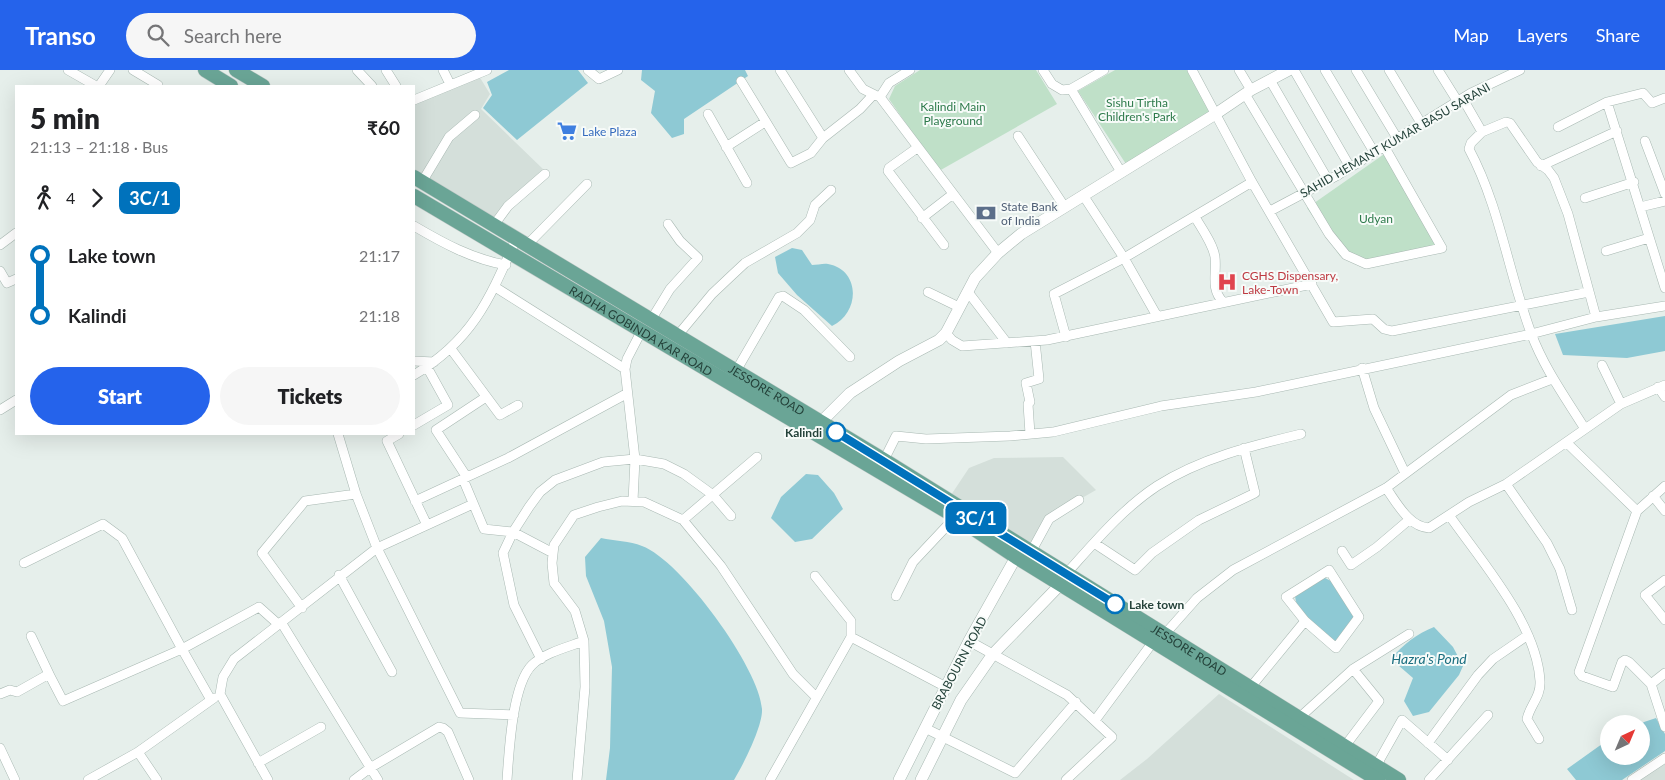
<!DOCTYPE html>
<meta charset="utf-8">
<style>
body{margin:0;font-family:Lato,sans-serif;background:#f6f6f6;color:#202124;height:100vh;display:flex;flex-direction:column;font-size:19px;white-space:nowrap}
*{box-sizing:border-box;margin:0}
p{font-size:16px;color:#757577}
.icon{flex:none;width:28px;height:28px;fill:none;stroke:currentColor;stroke-width:2;stroke-linecap:round;stroke-linejoin:round}
.map{position:relative;flex:1;overflow:hidden}
.details{position:absolute;left:15px;top:15px;width:400px;height:350px;display:flex;flex-direction:column;background:#fff;border-radius:0px;box-shadow:0 5px 20px #0002}
.details>*{flex:none}
.badge{padding:0 10px;border-radius:8px;font-size:18px;line-height:32px}
.needle{width:32px;rotate:44deg}
.controls{position:absolute;left:1600px;top:645px;display:grid;gap:10px}
.controls a{display:grid;place-items:center;width:50px;height:50px;border-radius:50%;background:#fff;box-shadow:0 5px 20px #0002;font-size:25px}
.map>.badge{position:absolute;translate:-50% -50%;box-shadow:0 0 0 2px #fff}
.legs{display:flex;align-items:center;gap:8px;height:55px;padding:0 15px;font-size:16px}
.legs p{margin-inline-start:auto}
.headline{display:flex;align-items:center;justify-content:space-between;height:85px;padding:0 15px}
h1{font-size:28px;font-weight:800;line-height:38px}
.cta{display:flex;gap:10px;margin-top:auto;padding:10px 15px}
.cta a{flex:1;height:58px;border-radius:30px;background:#2563eb;color:#fff;font-size:20px;font-weight:800;line-height:58px;text-align:center}
.cta a+a{background:#f6f6f6;color:#202124}
ul{padding:0 15px;list-style:none}
li{display:flex;align-items:center;gap:18px;height:60px;font-size:19px}
li i{display:grid;place-items:center;width:8px;height:100%;margin:0 6px;background:currentColor}
li i::after{content:'';width:12px;height:12px;margin:-6px;border:4px solid;border-radius:50%;background:#fff}
li p{margin-inline-start:auto}
li:first-child i{background:linear-gradient(#0000 50%,currentColor 0)}
li:last-child i{background:linear-gradient(currentColor 50%,#0000 0)}
header{display:flex;align-items:center;gap:30px;box-sizing:border-box;height:70px;padding:0 25px;background:#2563eb;color:#fff}
header strong{font-size:24px}
nav{display:flex;gap:28px;margin-inline-start:auto;font-size:18px}
.search{width:350px;height:45px;background:#f6f6f6;display:flex;align-items:center;gap:12px;box-sizing:border-box;padding:0 18px;border-radius:28px;color:#757577;font-size:19px}
.map>svg:first-child{display:block}
.built{fill:#d4dfda}
.green{fill:#bfe0c8}
.water{fill:#8ec9d4}
.lines{fill:none;stroke-linecap:round;stroke-linejoin:round}
.minor-casing{stroke:#a8b8b2;stroke-width:10}
.tertiary-casing{stroke:#a8b8b2;stroke-width:12}
.primary-casing{stroke:#c2cac8;stroke-width:15}
.minor{stroke:#fff;stroke-width:9}
.tertiary{stroke:#fff;stroke-width:11}
.primary{stroke:#6aa596;stroke-width:14}
.line-1-casing{stroke:#fff;stroke-width:11}
.line-1{stroke:#0072bc;stroke-width:8}
.stop-1-dot{fill:#fff;stroke:#0072bc;stroke-width:2.5}
.labels{text-anchor:middle;dominant-baseline:central;stroke-width:4;stroke-linejoin:round;paint-order:stroke}
.park-label{font-size:12px;fill:#2d7a4b;stroke:#f7fbf9}
.shop-label{font-size:12px;fill:#366cbe;stroke:#f7fbf9;text-anchor:start}
.street-label{font-size:12px;fill:#24423a;stroke:#f7fbf9}
.service-label{font-size:12px;fill:#4e5e75;stroke:#f7fbf9;text-anchor:start}
.health-label{font-size:12px;fill:#be3a42;stroke:#f7fbf9;text-anchor:start}
.stop-label{font-size:12px;font-weight:bold;fill:#24423a;stroke:#f7fbf9;text-anchor:end}
.water-label{font-size:14px;font-style:italic;fill:#1c6f80;stroke:#f7fbf9}
</style>
<header>
<strong>Transo</strong>
<div class="search"><svg class="icon" aria-label="search" viewBox="0 0 24 24"><circle cx="10" cy="10" r="6"/><path d="M15 15l6 6"/></svg>Search here</div>
<nav><a>Map</a><a>Layers</a><a>Share</a></nav>
</header>
<div class="map">
<svg width="1665" height="710" viewBox="0 0 1665 710">
<rect width="100%" height="100%" fill="#e6efeb"/>
<path class="built" d="M479 6 490 24 481 39 543 99 506 134 492 150 414 102V34Z
M1063 387 1096 420 1047 448 1032 477 951 425 969 398 994 388Z
M1219 624 1354 710H1120L1147 689Z
M1665 693V710H1638Z"/>
<path class="green" d="M920 0H1036L1057 34 939 101 889 29 895 16Z
M1115 0H1187L1210 41 1126 94 1078 21Z
M1390 80 1447 180 1364 196 1340 186 1307 138Z"/>
<path class="water" d="M509 0H578L588 13 517 70 483 38 492 25 487 12Z
M642 0H745L748 6 684 49V64L672 68 651 43 655 21 641 10Z
M792 178 802 180 812 195C817 195 824 193 828 194 861 200 860 243 832 256L797 225 778 203 775 187Z
M1665 246V281L1627 288 1563 285 1555 264Z
M806 404 818 405 834 423 843 439 812 469 795 472 771 448 781 427Z
M601 468C614 471 630 471 642 476 681 490 760 599 762 639 763 656 743 695 734 710H606L610 678 612 597 604 551 586 506 585 487Z
M1323 507 1331 511 1355 547 1336 572C1320 560 1297 547 1295 526L1315 510Z
M1434 557 1453 577 1463 596 1459 605 1429 642 1413 646 1404 631 1413 608 1391 589C1403 574 1417 564 1434 557Z
M1656 648 1665 664V681L1622 710H1576L1567 699 1609 669V686H1641V654H1638Z"/>
<g class="lines">
<defs>
<path id="minor" d="M68 0 96 16
M133 0 158 15V16
M357 0 372 16
M386 0 396 16
M443 0 450 14
M588 0 599 9 618 0
M780 0 823 68 860 39 873 25
M849 0 863 19 877 26
M910 0 889 13 880 27 998 183
M1043 0 1052 14 1062 20 1071 19 1104 0
M1192 0 1252 112 1333 252 1373 249 1384 259 1392 261 1589 222
M1239 0 1251 20
M1294 0 1350 97
M1325 0 1374 82
M1356 0 1397 68
M1389 0 1421 53
M1438 0 1458 32
M1270 10 1328 110
M741 11 791 93 811 83 823 68
M99 16 110 0
M1071 19 1121 102
M1245 24 1329 164 1346 185 1366 194 1442 178 1384 76
M1463 29 1482 62 1471 73 1469 79C1500 137 1508 202 1531 263 1544 298 1565 327 1585 359
M414 30 487 0
M1607 32 1665 218
M708 44 747 113
M1558 57 1607 32 1643 23 1652 33 1665 28
M1482 62 1506 52 1510 53 1537 92 1548 100 1554 108 1568 144 1596 247
M1018 66 1064 136
M1645 71 1665 124
M726 77 765 52
M917 78 889 98 888 101 944 175
M1541 96 1617 61
M422 112 449 67 475 45
M1083 125 1124 188 1157 246
M1585 128 1634 112
M1640 137 1665 131
M1270 141 1338 105 1471 23 1520 0
M1195 147C1202 159 1213 174 1215 187 1217 204 1210 218 1223 232
M922 148 953 124
M494 155 508 136 545 104
M414 156C443 173 472 189 506 195
M0 175 16 163
M527 175 587 114
M1606 181 1649 168
M0 201 7 213 16 209
M495 217 625 299
M928 222 959 237
M968 222 1007 273
M651 250 670 219 698 188 680 171 668 154
M946 263 952 270 962 276 1047 270 1312 214
M678 265 712 224 730 207 745 193 797 163 810 150 815 135 831 120
M1066 267 1054 224 1124 188 1252 112
M451 279 500 345 518 335
M414 291 434 292
M1602 295 1621 334
M1362 298 1374 338 1405 403
M736 301 779 227 783 226 804 240 850 287
M414 305C473 270 490 228 516 169
M1658 317 1665 327
M0 340 16 330
M414 355 448 335 427 297
M338 364 356 424 377 478 460 643 514 645
M399 364 387 371 426 453
M1030 364 1028 334 1030 332 1026 313 1039 309 1035 271
M1567 373 1637 441
M884 390 896 366 926 369 1010 366 1053 362 1161 336 1256 322 1531 264 1596 247 1665 236
M466 406 436 360 486 327
M463 409 484 459 513 462 553 483
M1506 414 1547 473 1560 499 1572 540
M1665 416 1637 441 1579 602 1582 606 1613 617 1622 592 1625 590 1629 592 1651 614 1665 657
M1386 418C1397 433 1409 457 1429 458L1469 432 1506 414 1621 334 1665 315
M1653 426 1665 441
M415 431 508 388 626 324
M633 431 635 389 625 299 627 289 642 260
M1449 445C1481 491 1537 554 1540 611 1541 627 1530 635 1527 649L1539 669
M683 450 757 387
M1094 473 1135 500 1152 483 1199 450 1255 423 1244 378
M1342 481 1351 495 1377 477 1410 449
M1031 482 1049 449 1079 430
M24 493 103 454 122 468 182 579 259 537 278 554
M1329 500 1359 547 1336 578 1305 551 1286 527Z
M1066 504C1094 473 1122 439 1157 416 1201 388 1251 376 1301 364
M339 505 392 602
M1665 510 1645 525 1665 550
M896 526 913 492 959 443
M302 538 262 483 305 431 356 424
M281 552 378 710
M1165 564 1197 528 1233 500 1386 418 1511 325 1552 309
M31 566 49 604
M851 567 946 617
M969 571 1067 625 1112 667 1066 710
M541 589 514 535 503 483 513 462 529 437 540 422 555 410 603 392 635 389 664 394 684 404 713 425 731 446
M1651 614 1665 603
M1250 618 1305 551
M0 624 10 620 17 622 49 604 63 631 182 579 211 630
M1299 648 1353 599 1409 564
M1096 649 1153 572
M925 658 1015 703 1076 632
M1428 673 1478 605 1493 589 1528 565
M1345 676 1379 631 1353 599
M0 678 15 710
M138 682 157 710
M258 693 321 657
M1379 697 1380 689 1402 650 1448 690
M88 710 138 682 214 628
M268 710 220 624 223 607 234 589 377 478 473 434
M354 710 370 698 439 657 443 658 448 662 469 710
M507 710C509 682 512 615 532 595 544 583 568 577 584 571
M577 710 585 617 584 571 575 541 554 513 552 493 554 475 574 445 598 437 622 431 644 432 683 450 721 496 793 604 816 627
M770 710 851 567V551L815 506
M1429 710 1488 645
M1632 710 1665 688"/>
<path id="tertiary" d="M815 358 850 323 899 291 939 270 946 263 975 208 998 183 1021 164 1214 45 1251 20 1289 0
M899 710 969 571 1020 480
M921 710 961 630 993 584 1058 517 1064 507"/>
<g id="primary">
<path d="M205 0 231 16"/>
<path d="M236 0 263 16"/>
<path id="s1" d="M414 107 884 390 1399 710"/>
<path id="s2" d="M414 126 956 447 1016 487 1378 710"/>
</g>
</defs>
<use href="#minor" class="minor-casing"/>
<use href="#tertiary" class="tertiary-casing"/>
<use href="#primary" class="primary-casing"/>
<use href="#minor" class="minor"/>
<use href="#tertiary" class="tertiary"/>
<use href="#primary" class="primary"/>
</g>
<g class="lines">
<defs>
<path id="line-1" d="M836 362 1115 534"/>
</defs>
<use href="#line-1" class="line-1-casing"/>
<use href="#line-1" class="line-1"/>
</g>
<defs>
<symbol id="supermarket-bare" viewBox="-9 -9 18 18"><path d="M-6-5.5h2.5l.6 2H6L4.5 2H-2.5L-4.4-4H-6ZM-1.5 3.2a1.3 1.3 0 1 0 .1 0ZM3 3.2a1.3 1.3 0 1 0 .1 0Z" fill="#3f7fe0" stroke="#f7fbf9" stroke-width="2.5" paint-order="stroke"/></symbol>
<symbol id="bank-bare" viewBox="-9 -9 18 18"><path d="M-6-4H6V4H-6ZM0-2.3a2.3 2.3 0 1 0 0 4.6a2.3 2.3 0 1 0 0-4.6Z" fill="#5c6f8a" stroke="#f7fbf9" stroke-width="2.5" paint-order="stroke"/></symbol>
<symbol id="hospital-bare" viewBox="-9 -9 18 18"><path d="M-5-5h3v3.5h4V-5h3V5h-3V1.5h-4V5h-3Z" fill="#e0444e" stroke="#f7fbf9" stroke-width="2.5" paint-order="stroke"/></symbol>
</defs>
<g fill-rule="evenodd">
<use href="#supermarket-bare" x="553" y="47" width="28" height="28"/>
<use href="#bank-bare" x="972" y="129" width="28" height="28"/>
<use href="#hospital-bare" x="1213" y="198" width="28" height="28"/>
</g>
<g class="stop-1-dot">
<circle cx="836" cy="362" r="9"/>
<circle cx="1115" cy="534" r="9"/>
</g>
<g class="labels">
<g class="park-label">
<text x="1137" y="32">Sishu Tirtha<tspan x="1137" dy="14">Children's Park</tspan></text>
<text x="953" y="36">Kalindi Main<tspan x="953" dy="14">Playground</tspan></text>
<text x="1376" y="148">Udyan</text>
</g>
<g class="shop-label">
<text x="582" y="61">Lake Plaza</text>
</g>
<g class="street-label">
<text transform="translate(1395 70) rotate(-30)">SAHID HEMANT KUMAR BASU SARANI</text>
<text stroke="none"><textPath href="#s2" startOffset="264">RADHA GOBINDA KAR ROAD</textPath></text>
<text stroke="none"><textPath href="#s1" startOffset="412">JESSORE ROAD</textPath></text>
<text stroke="none"><textPath href="#s1" startOffset="908">JESSORE ROAD</textPath></text>
<text transform="translate(959 593) rotate(-62)">BRABOURN ROAD</text>
</g>
<g class="service-label">
<text x="1001" y="136">State Bank<tspan x="1001" dy="14">of India</tspan></text>
</g>
<g class="health-label">
<text x="1242" y="205">CGHS Dispensary,<tspan x="1242" dy="14">Lake-Town</tspan></text>
</g>
<g class="stop-label">
<text x="822" y="362">Kalindi</text>
<text x="1129" y="534" text-anchor="start">Lake town</text>
</g>
<g class="water-label">
<text x="1429" y="588">Hazra's Pond</text>
</g>
</g>
</svg>
<div class="controls">
<a><svg class="needle" viewBox="-14 -14 28 28"><path d="M0-13l5 13h-10z" fill="#e53935"/><path d="M0 13l5-13h-10z" fill="#757577"/></svg></a>
</div>
<b class="badge" style="left:976px;top:448px;background:#0072bc;color:#fff">3C/1</b>
<section class="details">
<div class="headline"><div><h1>5 min</h1><p>21:13 – 21:18 · Bus</p></div><b>₹60</b></div>
<div class="legs"><svg class="icon" aria-label="walk" viewBox="0 0 24 24"><circle cx="13" cy="4" r="2"/><path d="M13 8l-2 6 4 7M11 14l-3 7M7 12l3-4h3l4 4"/></svg>4<svg class="icon" aria-label="forward" viewBox="0 0 24 24"><path d="M9 5l7 7-7 7"/></svg><b class="badge" style="background:#0072bc;color:#fff">3C/1</b></div>
<ul>
<li><i style="color:#0072bc"></i><b>Lake town</b><p>21:17</p></li>
<li><i style="color:#0072bc"></i><b>Kalindi</b><p>21:18</p></li>
</ul>
<div class="cta"><a>Start</a><a>Tickets</a></div>
</section>
</div>
